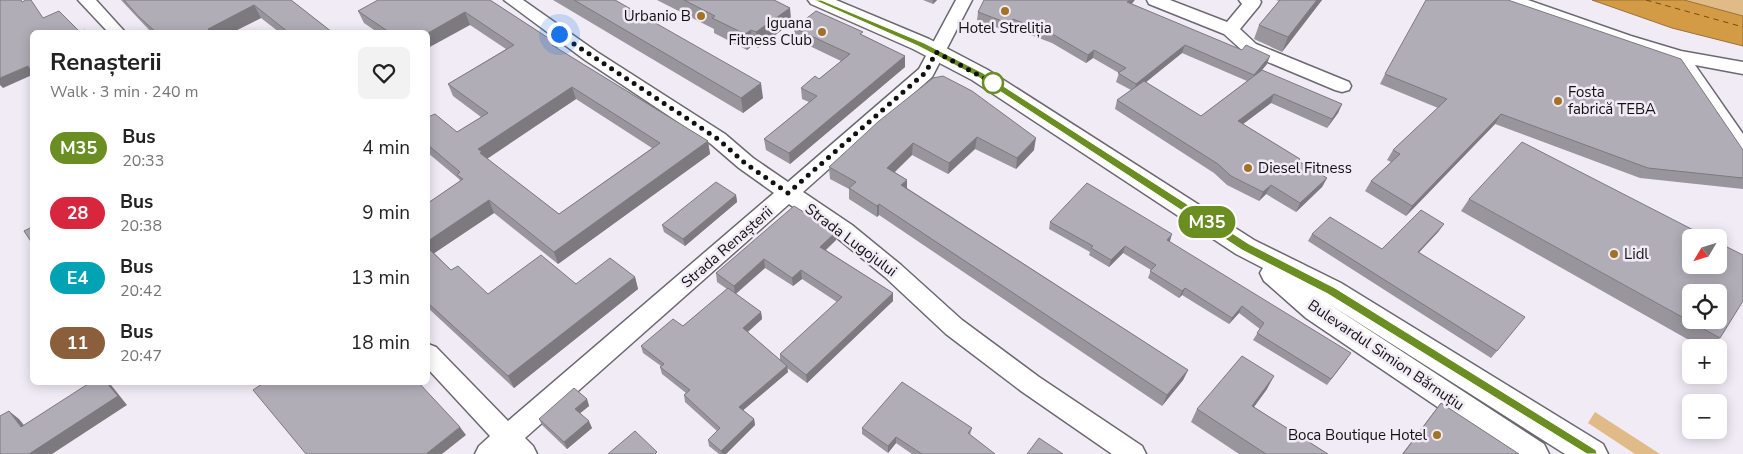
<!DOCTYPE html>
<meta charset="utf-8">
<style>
body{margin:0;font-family:"Nunito Sans",sans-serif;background:#f2f2f2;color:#222;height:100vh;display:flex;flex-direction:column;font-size:19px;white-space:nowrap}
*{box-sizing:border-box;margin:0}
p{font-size:16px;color:#767676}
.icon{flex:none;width:28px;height:28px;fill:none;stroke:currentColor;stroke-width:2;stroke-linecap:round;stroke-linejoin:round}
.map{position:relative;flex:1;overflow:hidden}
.drawer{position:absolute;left:30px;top:30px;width:400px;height:355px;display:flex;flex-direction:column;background:#fff;border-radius:8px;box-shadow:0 2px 12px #0003}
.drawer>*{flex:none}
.badge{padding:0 10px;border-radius:16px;font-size:18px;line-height:32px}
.needle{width:32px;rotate:232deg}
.tools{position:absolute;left:1682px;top:229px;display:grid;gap:10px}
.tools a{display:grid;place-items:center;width:45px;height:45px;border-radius:8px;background:#fff;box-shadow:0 2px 12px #0003;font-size:25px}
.you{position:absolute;width:25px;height:25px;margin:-12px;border:4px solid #fff;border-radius:50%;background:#1a73e8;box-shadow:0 0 0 8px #1a73e833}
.map>.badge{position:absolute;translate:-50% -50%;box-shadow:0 0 0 2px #fff}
.round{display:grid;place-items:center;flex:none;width:52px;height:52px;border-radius:8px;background:#f2f2f2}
.overview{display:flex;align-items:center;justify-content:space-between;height:85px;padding:0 20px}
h1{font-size:24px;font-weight:700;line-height:38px}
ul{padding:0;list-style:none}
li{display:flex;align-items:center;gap:15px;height:65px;padding:0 20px}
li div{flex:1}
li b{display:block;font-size:19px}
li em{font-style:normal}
li .badge{min-width:55px;font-weight:700;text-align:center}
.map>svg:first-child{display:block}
.green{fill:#e1bb87}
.water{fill:#d49b46;stroke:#9a7137}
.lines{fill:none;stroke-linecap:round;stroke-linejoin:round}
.ferry{stroke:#744e0b;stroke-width:1;stroke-dasharray:5.5 4.5;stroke-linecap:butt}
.minor-casing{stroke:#6c6870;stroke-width:3}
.major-casing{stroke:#6c6870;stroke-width:3}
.minor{fill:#fff;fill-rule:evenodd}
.major{fill:#fff;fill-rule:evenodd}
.wall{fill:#98959d;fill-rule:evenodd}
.shaded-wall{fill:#7c797f}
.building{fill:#b1adb6;stroke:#7c797f;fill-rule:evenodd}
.line{fill:#6b8e23;stroke:#fff}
.walk{stroke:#111013;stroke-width:5;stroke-dasharray:0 9}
.poi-dot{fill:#a27226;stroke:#f0ebf5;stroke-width:2}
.stop-dot{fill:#fff;stroke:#6b8e23;stroke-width:2.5}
.labels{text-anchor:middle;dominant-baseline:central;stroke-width:5;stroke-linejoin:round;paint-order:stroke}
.poi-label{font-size:15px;fill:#111013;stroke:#f0ebf5;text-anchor:end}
.street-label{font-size:15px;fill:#111013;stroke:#f0ebf5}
</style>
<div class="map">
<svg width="1743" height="454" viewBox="0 0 1743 454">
<rect width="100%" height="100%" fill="#f0ebf5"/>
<path class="green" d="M1684 0H1743V16Z
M1595 412 1660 454H1635L1588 423Z"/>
<path class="water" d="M1592 0H1684L1743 16V46L1672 28Z"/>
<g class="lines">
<path class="ferry" d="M1646 0 1743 27"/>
<defs>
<path id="minor" d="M78 0H96L125 32H108Z
M504 0H523L597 52 725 134 753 158 788 182 919 69 956 0H972L932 77 803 192 852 225 901 265 962 320 1039 377 1142 446 1146 454H1112L1021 391 946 334 885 277 836 237 789 204 525 438 533 446 537 454H475L479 446 490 436 428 369V344L436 347 508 421 774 193 739 168 711 144 585 60Z
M1147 0H1170L1227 22 1242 4 1239 0H1260L1261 2 1259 6 1240 29 1256 44 1349 82 1351 86 1349 90 1342 92 1335 90 1244 52 1224 34 1149 4Z
M1504 0H1528L1631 36 1681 51 1743 62V74L1695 65 1743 134V156L1736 154 1674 60 1619 44 1506 4Z"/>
<path id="major" d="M808 0H836L929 39 988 70 1254 240 1341 283 1603 444 1608 454H1565L1326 302 1544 444 1549 454H1507L1306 318 1264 281 1260 273 1263 268 1236 254 972 80 913 49 811 4Z"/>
</defs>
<use href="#minor" class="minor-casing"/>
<use href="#major" class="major-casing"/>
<use href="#minor" class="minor"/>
<use href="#major" class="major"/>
</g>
<path class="wall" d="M121 0H291L332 32H279L261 18 233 32H151Z
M490 0 556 43 558 49 708 141 710 154 558 264 494 213 434 253 451 270 488 294 635 277 638 289 514 388 428 308V203L460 181 459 179 428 153V117L457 132 481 117 453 96 448 84 506 49 470 25 428 32H377L364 23 358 11ZM576 99 652 148 559 214 487 159Z
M553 0H615L763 98 743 113Z
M657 0H774L790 8 791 23 758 48 753 45 747 50 714 33V29Z
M923 0H937L933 4Z
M1276 0H1322L1282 52 1254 39 1259 25 1279 1Z
M1134 1 1132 4 1267 64 1261 71 1342 104 1338 113 1327 128 1271 103 1243 124 1300 159 1299 162 1327 178 1322 187 1296 212 1266 194 1259 201 1227 185 1214 173 1115 109 1117 100 1131 90 1116 82 1119 73 1093 58 1086 63 1052 43 1012 28 1009 32 977 20 978 12ZM1182 53 1247 81 1201 116 1145 82Z
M794 28 863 35 905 56V67L790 164 766 150 764 139 809 102 802 99 801 88 819 79 841 61 795 39Z
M1385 74 1743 150V189L1640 178 1495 124 1406 216 1365 191 1371 181 1391 162 1387 160 1393 150 1438 108 1380 84Z
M933 78 1034 150 1016 169 975 149 948 174 912 155 895 172 907 180V188L1188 370 1183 380 1162 406 879 215 877 217 849 199V189L830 179 829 167Z
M736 195 737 202 685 246 664 232 662 225Z
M1469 199 1720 338 1709 348H1703L1461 211Z
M1050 222 1170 242 1347 359 1327 385 1253 340 1260 329 1239 313 1229 324 1182 295 1179 298 1148 278 1151 270 1123 253 1109 267 1089 255 1090 252 1049 229Z
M1439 231 1419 252 1497 351 1491 358 1308 241 1312 234 1382 249Z
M836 232V240L826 250 893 293V301L807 383 787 368 788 372 743 410 754 419 755 425 726 454H719L709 446 708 440 717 431 685 402 684 395 686 393 662 374 660 367 661 366 643 353 641 346 683 326 727 289 717 282 716 273ZM765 268 793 286 802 279 837 302 780 354V360L748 332 762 319 761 312 736 294Z
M1267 389 1254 407 1328 454H1239L1191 422 1197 409Z
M587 399 589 406 580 413 592 428 567 449 542 425 539 419Z
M1441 403 1519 454H1402L1430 417Z
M862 428H972L970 435 995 454H912L896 443 888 453 862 434Z"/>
<path class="shaded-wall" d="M933 0H937L933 4Z
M1130 0H1135L1125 10 1127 2Z
M1317 0H1322L1282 52 1288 37Z
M254 5 261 18 233 32H210L208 29Z
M790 8 791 23 758 48 756 32Z
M465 12 470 25 428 48V33Z
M1013 19 1012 28 1009 32 1010 24Z
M751 30 753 45 747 50 745 34Z
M556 43 560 55 552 45Z
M1185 45 1182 53 1134 92 1136 84Z
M1094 50 1093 58 1086 63 1088 55Z
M905 56V67L790 164 789 153Z
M1270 56 1267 64 1251 83 1254 75Z
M28 66 32 71V75L3 88 0 85V78Z
M761 83 763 98 743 113 741 98Z
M572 87 576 99 485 160 480 153 478 149Z
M1274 94 1271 103 1235 130 1238 121Z
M1342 104 1338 113 1327 128 1332 119Z
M1501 114 1495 124 1406 216 1412 206Z
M977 137 975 149 948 174 949 163Z
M1036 138 1034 150 1016 169 1017 158Z
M708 141 710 154 558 264 554 252Z
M913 143 912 155 887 179V168Z
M1327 178 1322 187 1296 212 1300 203Z
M907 180V191L901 185Z
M1271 185 1266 194 1259 201 1263 192Z
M736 195 737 202 685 246 683 239Z
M489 200 494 213 430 256 428 252V241Z
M879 204V215L877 217V206Z
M1444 224 1439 231 1413 259 1418 252Z
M836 232V240L820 255V247Z
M1172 234 1170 241 1164 247 1167 240Z
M1125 246 1123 253 1109 267 1111 260Z
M764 259 765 268 735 294 734 286Z
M801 270 802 279 793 286 792 278Z
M635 277 638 289 514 388 508 376Z
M1185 288 1182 295 1179 298 1182 291Z
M893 293V301L807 383 806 375Z
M1242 306 1239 313 1229 324 1232 318Z
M761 312 762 319 744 335 743 328Z
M787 366 788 372 740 413 739 407Z
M1188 370 1183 380 1162 406 1167 395Z
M1274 376 1267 389 1245 419 1252 406Z
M106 382H108L111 385 127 405 52 454H29Z
M587 399 589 406 578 415 575 409Z
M9 411 19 419 32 435 21 427Z
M754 419 755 425 726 454H722L721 451Z
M589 421 592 428 567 449 564 442Z
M460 427 466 435 442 454H426Z
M896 437V443L888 453V446Z"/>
<path class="building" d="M0 0H21L22 2 26 0H31L43 18 59 11 80 32 85 30 87 32H32V73L28 66 0 78Z
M124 0H291L332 32H288L254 5 208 29 211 32H156L138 16Z
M378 0H490L556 43 552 45 708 141 554 252 489 200 428 241V203L463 179 457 175 460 172 428 145V117L435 114 457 132 488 113 448 84 514 45 465 12 428 33 389 32 358 11ZM572 87 660 143 559 214 480 153 482 152 478 149Z
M574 0H615L761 83 741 98Z
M684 0H774L790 8 756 32 751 30 745 34 712 18 715 16Z
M984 0H1130L1127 2 1242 50 1246 45 1270 56 1254 75 1185 45 1136 84 1118 73 1126 68 1094 50 1088 55 1054 35 1013 19 1010 24 978 12Z
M1280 0H1317L1288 37 1259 25Z
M1426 0H1508L1681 59 1743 150V178L1648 168 1501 114 1412 206 1371 181 1400 154 1393 150 1447 99 1385 74Z
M816 11 863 32 860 34 905 56 789 153 764 139 817 96 801 88 815 76 819 79 850 54 794 28Z
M1262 70 1342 104 1332 119 1274 94 1238 121 1300 159 1298 161 1327 178 1300 203 1271 185 1263 192 1231 176 1218 164 1117 100 1144 81 1201 116Z
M943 76 972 91 1036 138 1017 158 977 137 949 163 913 143 887 168 907 180 901 185 1188 370 1167 395 879 204 877 206 849 188 856 182 829 167 879 121 933 78Z
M1522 142 1709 238H1691V265H1719V243L1743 255V301L1720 338 1469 199ZM1691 292H1719V320H1691Z
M716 182 736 195 683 239 662 225Z
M1087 183 1172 234 1167 240 1351 353 1331 379 1257 333 1264 323 1242 306 1232 318 1185 288 1182 291 1150 271 1156 265 1125 246 1111 260 1091 248 1093 246 1050 222Z
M794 206 836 232 820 247 893 293 806 375 780 354 842 297 801 270 792 278 764 259 734 286 716 273Z
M1421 210 1444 224 1418 252 1525 317 1497 351 1312 234 1330 217 1382 249Z
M32 227V243L24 231Z
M428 248 451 270 458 266 488 294 541 255 576 284 610 258 635 277 508 376 428 303Z
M728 288 761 312 743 328 787 366 739 407 754 419 721 451 708 440 720 428 684 395 690 390 660 367 664 364 641 346 673 319 683 326Z
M1242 356 1274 376 1252 406 1328 454H1266L1197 409Z
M91 382H106L118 396 29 454H0V416L9 411 21 427Z
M261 382H418L460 427 426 454H306L253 390 262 384Z
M902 382 972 428 968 433 995 454H922L896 437 888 446 862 428Z
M574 388 587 399 575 409 589 421 564 442 539 419Z
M1441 403 1519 454H1403Z
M635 431 657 452 655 454H608Z
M1039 438 1063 454H1027Z"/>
<path class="line" d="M814 0H821L924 43 983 73 1249 244 1335 288 1596 450 1597 454H1587L1501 401 1328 294 1242 250 978 77 918 46Z"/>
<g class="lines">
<path class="walk" d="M559 34 718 139 746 164 788 193 926 72 936 52 993 83"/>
</g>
<g class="poi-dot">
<circle cx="1005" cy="11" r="5"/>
<circle cx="701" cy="16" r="5"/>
<circle cx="822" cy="32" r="5"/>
<circle cx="1558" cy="101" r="5"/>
<circle cx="1248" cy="168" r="5"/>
<circle cx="1614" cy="254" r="5"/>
<circle cx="1437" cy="435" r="5"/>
</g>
<circle class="stop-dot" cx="993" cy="83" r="10"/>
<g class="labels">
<g class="poi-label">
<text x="691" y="16">Urbanio B</text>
<text x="812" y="23">Iguana<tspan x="812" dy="17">Fitness Club</tspan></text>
<text x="1005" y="28" text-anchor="middle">Hotel Streliția</text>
<text x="1568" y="92" text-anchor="start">Fosta<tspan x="1568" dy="17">fabrică TEBA</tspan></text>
<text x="1258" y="168" text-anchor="start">Diesel Fitness</text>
<text x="1624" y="254" text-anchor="start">Lidl</text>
<text x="1427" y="435">Boca Boutique Hotel</text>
</g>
<g class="street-label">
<text transform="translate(851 240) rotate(37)">Strada Lugojului</text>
<text transform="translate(727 247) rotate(-41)">Strada Renașterii</text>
<text transform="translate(1386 355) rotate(34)">Bulevardul Simion Bărnuțiu</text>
</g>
</g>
</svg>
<div class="tools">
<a><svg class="needle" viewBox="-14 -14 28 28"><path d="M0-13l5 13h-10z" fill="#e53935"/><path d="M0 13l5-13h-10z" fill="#767676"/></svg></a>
<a><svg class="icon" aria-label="locate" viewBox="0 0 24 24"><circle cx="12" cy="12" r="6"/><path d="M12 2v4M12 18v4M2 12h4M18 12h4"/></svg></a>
<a>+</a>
<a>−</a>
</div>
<div class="you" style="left:559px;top:34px"></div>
<b class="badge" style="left:1207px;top:222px;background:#6b8e23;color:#fff">M35</b>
<section class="drawer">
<div class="overview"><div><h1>Renașterii</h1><p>Walk · 3 min · 240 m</p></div><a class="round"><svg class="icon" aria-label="heart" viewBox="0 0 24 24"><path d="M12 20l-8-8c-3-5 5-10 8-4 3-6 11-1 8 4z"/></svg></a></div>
<ul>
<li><span class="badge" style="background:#6b8e23;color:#fff">M35</span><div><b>Bus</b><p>20:33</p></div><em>4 min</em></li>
<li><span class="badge" style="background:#d7263d;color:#fff">28</span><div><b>Bus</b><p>20:38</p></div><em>9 min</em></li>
<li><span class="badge" style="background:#00a3b4;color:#fff">E4</span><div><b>Bus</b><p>20:42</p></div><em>13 min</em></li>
<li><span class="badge" style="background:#8b5e3c;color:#fff">11</span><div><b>Bus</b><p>20:47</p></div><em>18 min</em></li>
</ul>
</section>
</div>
